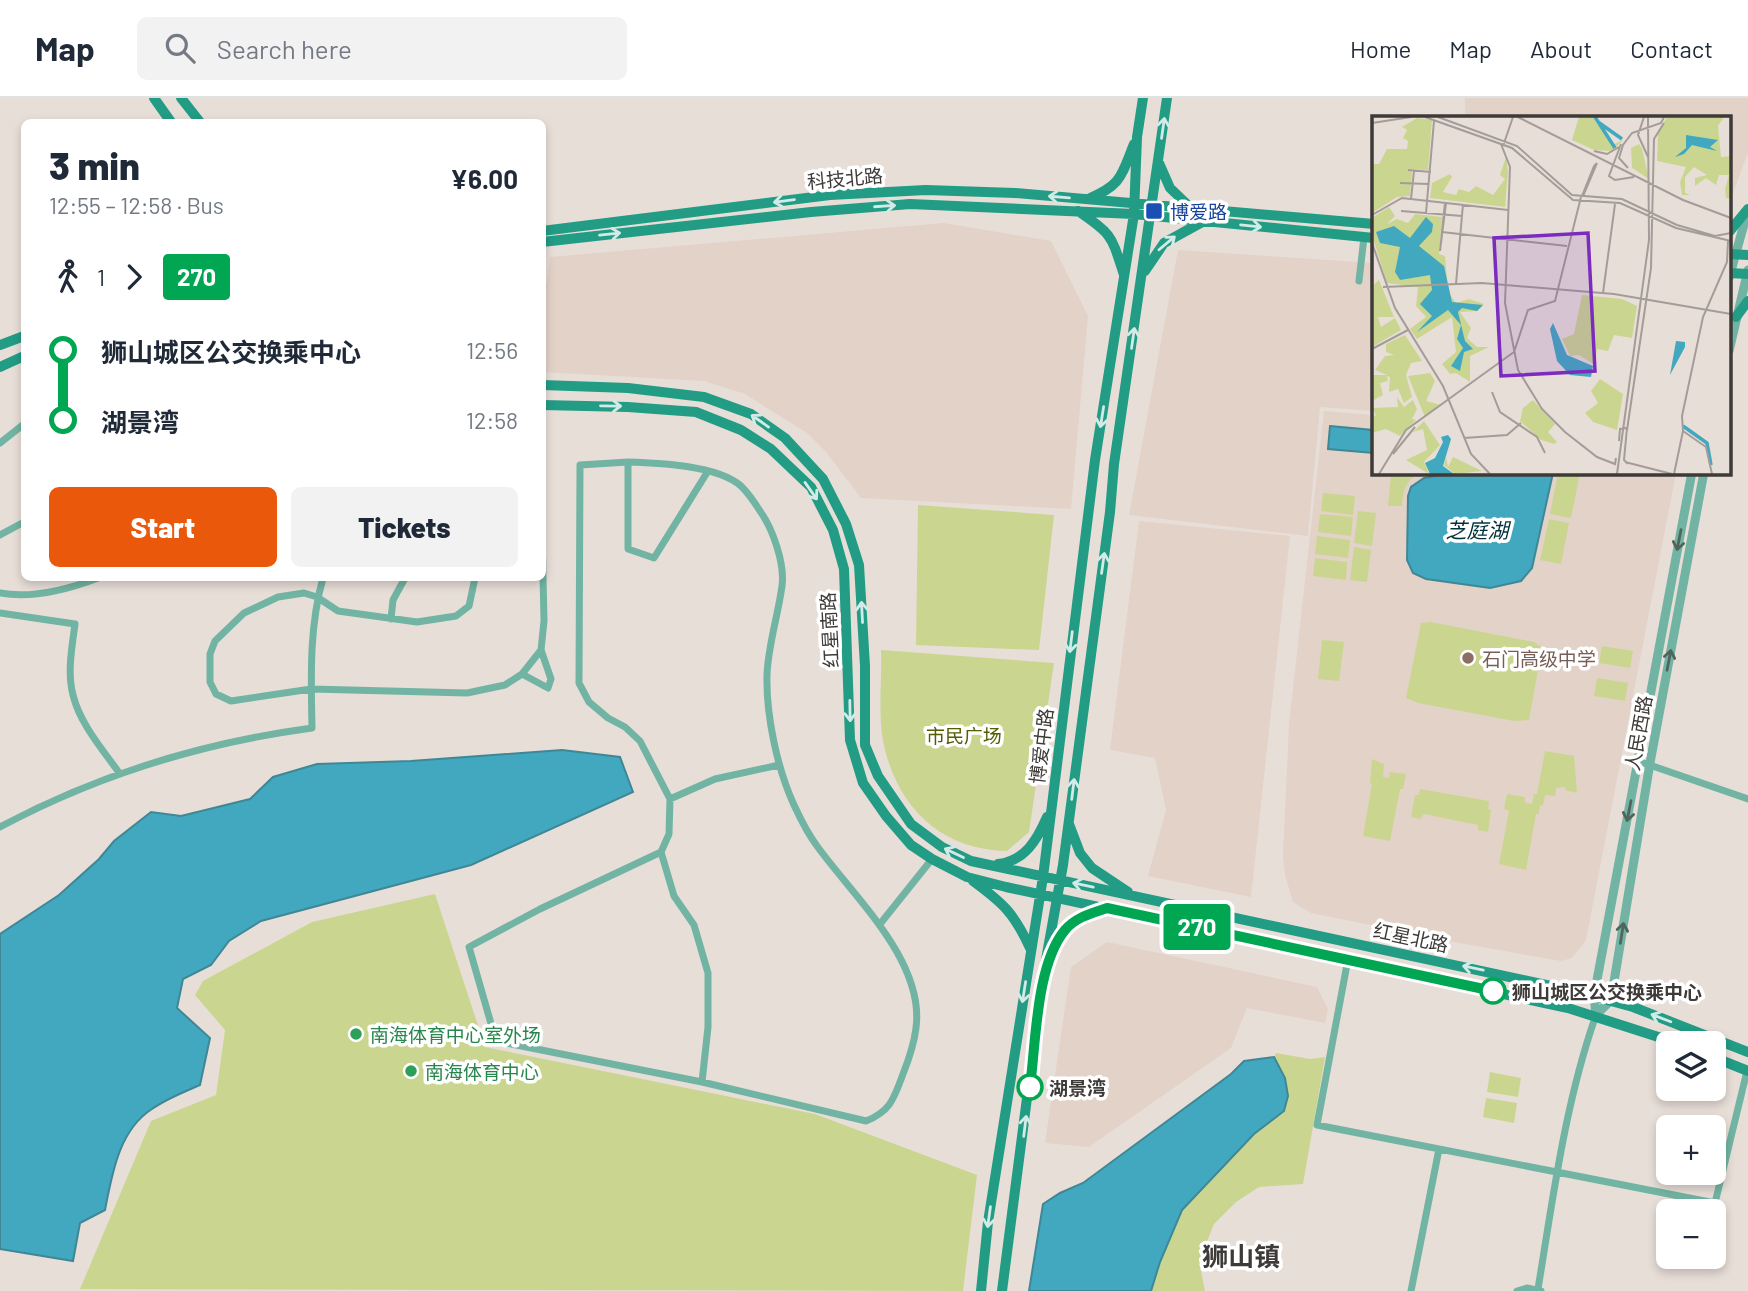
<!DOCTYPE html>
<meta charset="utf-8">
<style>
body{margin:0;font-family:Barlow,"Noto Sans SC",sans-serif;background:#f2f2f3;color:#1f2937;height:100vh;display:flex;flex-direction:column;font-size:26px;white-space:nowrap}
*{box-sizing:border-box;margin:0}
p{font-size:23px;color:#747a83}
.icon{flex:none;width:38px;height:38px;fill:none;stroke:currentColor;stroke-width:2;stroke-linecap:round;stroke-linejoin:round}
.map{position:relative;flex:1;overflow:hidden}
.details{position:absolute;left:21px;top:21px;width:525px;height:462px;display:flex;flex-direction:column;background:#fff;border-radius:10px;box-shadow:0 4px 10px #0003}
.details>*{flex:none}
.badge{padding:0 14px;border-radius:5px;font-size:24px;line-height:46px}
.fabs{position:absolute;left:1656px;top:933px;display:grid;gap:14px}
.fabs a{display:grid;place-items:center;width:70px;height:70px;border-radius:10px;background:#fff;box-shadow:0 4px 10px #0003;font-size:35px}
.map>.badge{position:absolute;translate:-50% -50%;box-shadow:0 0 0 4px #fff}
.legs{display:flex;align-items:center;gap:10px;height:77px;padding:0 28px;font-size:23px}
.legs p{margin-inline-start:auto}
.summary{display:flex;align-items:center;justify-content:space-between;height:119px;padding:0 28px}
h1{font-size:38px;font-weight:800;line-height:52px}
.button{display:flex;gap:14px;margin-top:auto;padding:14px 28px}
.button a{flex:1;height:80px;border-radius:10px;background:#ea580c;color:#fff;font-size:28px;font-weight:800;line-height:80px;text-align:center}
.button a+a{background:#f2f2f3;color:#1f2937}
ul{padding:0 28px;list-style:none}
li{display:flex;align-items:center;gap:24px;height:70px;font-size:26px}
li i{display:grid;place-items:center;width:10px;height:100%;margin:0 9px;background:currentColor}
li i::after{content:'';width:18px;height:18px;margin:-9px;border:5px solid;border-radius:50%;background:#fff}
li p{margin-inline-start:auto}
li:first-child i{background:linear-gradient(#0000 50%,currentColor 0)}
li:last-child i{background:linear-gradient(currentColor 50%,#0000 0)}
header{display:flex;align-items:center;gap:42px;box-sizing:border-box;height:98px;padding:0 35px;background:#fff;border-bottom:2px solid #e0e1e3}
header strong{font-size:33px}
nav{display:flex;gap:38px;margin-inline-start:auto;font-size:24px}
.search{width:490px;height:63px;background:#f2f2f3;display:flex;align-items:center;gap:18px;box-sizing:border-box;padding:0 24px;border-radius:10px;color:#747a83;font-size:26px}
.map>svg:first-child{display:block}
.built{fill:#e3d2c8}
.green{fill:#cad690}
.water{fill:#41a8bf;stroke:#408796;stroke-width:2}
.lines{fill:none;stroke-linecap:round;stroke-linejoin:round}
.minor{stroke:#72b4a3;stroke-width:7}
.tertiary{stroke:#72b4a3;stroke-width:9}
.secondary{stroke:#229c85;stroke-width:10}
.oneway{stroke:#d3ebe7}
.oneway2{stroke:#50655d}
.line-1-casing{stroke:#fff;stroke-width:16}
.line-1{stroke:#00a651;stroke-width:10}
.transit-dot{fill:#1a4fb4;stroke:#fff;stroke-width:2.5}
.education-dot{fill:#8d6e63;stroke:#fff;stroke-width:2.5}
.stop-1-dot{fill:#fff;stroke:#00a651;stroke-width:3.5}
.leisure-dot{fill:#2e9e5b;stroke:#fff;stroke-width:2.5}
.labels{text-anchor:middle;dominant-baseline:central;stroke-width:7;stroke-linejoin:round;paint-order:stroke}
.street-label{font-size:19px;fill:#3e3a38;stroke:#fff}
.transit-label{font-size:19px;fill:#164399;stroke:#fff;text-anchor:start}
.education-label{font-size:19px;fill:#785e54;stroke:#fff;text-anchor:start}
.park-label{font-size:19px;fill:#545d03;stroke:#fff}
.stop-label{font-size:19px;font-weight:bold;fill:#3e3a38;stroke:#fff;text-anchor:start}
.leisure-label{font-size:19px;fill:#27864d;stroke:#fff;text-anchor:start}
.water-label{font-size:21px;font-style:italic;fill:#00303a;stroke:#fff}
.district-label{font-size:26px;font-weight:bold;fill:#3e3a38;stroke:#fff}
.inset-river{fill:none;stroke:#41a8bf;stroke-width:3.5}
.inset-road{fill:none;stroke:#a49c98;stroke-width:2}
.view{fill:#7b2cbf;fill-opacity:0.15;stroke:#7b2cbf;stroke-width:3.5}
.inset-edge{fill:none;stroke:#3e3a38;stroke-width:3.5}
</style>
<header>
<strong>Map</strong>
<div class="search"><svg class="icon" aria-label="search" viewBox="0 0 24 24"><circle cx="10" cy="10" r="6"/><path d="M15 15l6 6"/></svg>Search here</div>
<nav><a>Home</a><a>Map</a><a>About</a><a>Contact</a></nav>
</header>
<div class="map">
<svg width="1748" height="1193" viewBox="0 0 1748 1193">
<rect width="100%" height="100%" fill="#e8ded8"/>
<path class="built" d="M1465 0H1748V54L1729 106V19H1465Z
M944 125 1051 143 1088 218 1071 411 861 400 826 354 807 335 745 296 704 283 543 274V185L547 184 550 159Z
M1178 152 1373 165V313L1320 309 1308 438 1129 417Z
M1324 313 1373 317 1374 374 1676 375 1586 842 1572 860 1561 863 1459 845 1311 815 1293 804 1285 777 1283 757 1289 626Z
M1139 423 1290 438 1251 799 1148 778 1166 712 1155 660 1110 652Z
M1107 844 1317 889 1328 911 1325 925 1247 910 1231 950 1089 1049 1045 1045 1071 869Z"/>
<path class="green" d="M1395 375H1421C1406 381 1403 393 1402 408H1388L1391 377Z
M1558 375H1580L1571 420 1550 416Z
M1323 395 1355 398 1353 417 1321 413Z
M918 407 1054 417 1039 552 916 547Z
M1358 413 1376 415 1372 448 1354 445Z
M1320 416 1353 419 1351 438 1318 434Z
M1549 421 1569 425 1561 466 1540 462Z
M1317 438 1350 442 1348 460 1315 456Z
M1354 449 1371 452 1367 484 1350 482Z
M1315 460 1347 464 1346 482 1313 478Z
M1431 524 1534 544 1542 550 1529 622 1514 623 1418 605 1406 600 1421 525Z
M1322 542 1344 544 1339 583 1318 581Z
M1602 548 1633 553 1630 570 1599 565Z
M881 552 1054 565 1029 734 1007 753C940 752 896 708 883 643 878 617 882 579 881 552Z
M1597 580 1628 585 1625 603 1594 598Z
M1545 653 1574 658 1577 695 1565 692V689L1556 690 1555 698 1545 697 1543 708 1540 707 1539 716H1536L1526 772 1499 766 1509 713 1504 711 1507 696 1525 699V705L1532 706 1534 696H1537Z
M1372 661 1384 666 1383 679 1389 680 1390 674 1406 676 1403 691H1400L1390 743 1363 738 1372 686 1370 685Z
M1420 691 1489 703 1488 711 1491 712 1488 734 1478 732V727L1429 717 1423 716 1421 721 1411 719 1415 697H1419Z
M435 796 485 949 815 1016 977 1077 963 1193 80 1191 151 1023 216 997 225 932 195 897 203 883 312 824Z
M1276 955 1310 961 1325 959 1303 1086 1259 1089 1236 1104 1214 1126 1199 1163 1205 1193H1151L1160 1164 1182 1112 1254 1036 1284 1013 1288 998 1285 980 1274 959Z
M1490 974 1521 980 1518 999 1487 994Z
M1486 1000 1517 1005 1514 1025 1483 1019Z"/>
<path class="water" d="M1330 328 1373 332V355L1328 351Z
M1450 375H1553L1532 470 1521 483 1490 490 1426 481 1413 475 1407 462 1408 398 1411 389 1424 380Z
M562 652 620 659 633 694 471 767 261 823 229 843 211 867 183 881 177 910 210 940 200 987C184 994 166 1001 152 1011 119 1032 112 1076 105 1112L80 1125 73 1163 0 1151V836L59 797 99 761 114 743 151 714 181 718 250 701 273 679 317 666 411 663Z
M1274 959 1285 980 1288 998 1284 1013 1254 1036 1182 1112 1160 1164 1151 1193H1029L1043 1106 1060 1095 1083 1085 1231 976 1244 963Z"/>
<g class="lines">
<path class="minor" d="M1359 183 1364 139
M0 345 24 326
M628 364C658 365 717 367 741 388 748 395 755 405 760 413 773 431 785 466 782 488 778 518 768 547 767 577 766 617 777 670 794 707 800 720 808 736 817 748 853 798 925 863 916 930 914 946 909 961 903 976 894 1000 891 1013 866 1023L702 984 496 943 469 849 540 811 661 754 669 736 670 701 640 643 625 629 608 620 589 604 579 585 580 367Z
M628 364V451L654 460 708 373
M0 437 24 424
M475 480 469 508 456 518 417 524 338 513 317 499 304 495 278 499 244 515 215 543 210 556V584L216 596 231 603 311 591 467 595 505 587 522 576 541 552 544 523 542 433
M0 495C31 501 69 491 98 480
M0 515 75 526C72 549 67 574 73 597 80 626 103 652 120 676
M391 521 393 502 405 480
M522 576 548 590 551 581 541 552
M1638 663 1748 701
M670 701 715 681 779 667
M0 729C99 676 201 645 312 630 311 579 309 529 323 480
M661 754 674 798 694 827 708 875V929L702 984
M880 826 932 761
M1348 861 1317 1027 1715 1105 1747 973
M1538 1191C1553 1100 1565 1005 1596 917
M1411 1193 1439 1051
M1517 1193 1527 1190 1541 1193"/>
<path class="tertiary" d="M1729 180 1748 112
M1729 253 1748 172
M1596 917 1611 902 1650 665 1704 374
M1596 917 1594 898 1692 374"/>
<path class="secondary" d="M154 0 171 24
M181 0 200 24
M1159 65 1170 90 1192 111
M1088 101C1122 87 1121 78 1134 46
M1078 113C1113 137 1111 137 1124 177
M542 133 830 97 926 92 1015 95 1374 126
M1729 134 1748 111
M542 144 811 114 910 106 1134 116 1374 140
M1729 156 1748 157
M1145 173 1164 145 1204 123
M1729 175 1748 176
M1736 219 1748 203
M0 247 24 238
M0 269 24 258
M542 287 628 290 704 299 751 316 785 340 823 381 846 426 859 467 865 568V647L878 678 911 726 942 749 971 763 1574 893 1633 909 1748 954
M542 307 628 309 696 314 741 332 771 351 811 389 833 432 844 471 850 642 863 685 886 718 911 747 932 761 967 779 1006 789 1568 910 1677 945
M1069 726 1080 755 1092 770 1128 794
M998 766C1025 763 1037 742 1047 719
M973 783C1003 805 1014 815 1030 850
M1051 860C1063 829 1075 821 1106 810
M1713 959 1748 973
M981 1193 988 1124 1043 779 1095 362 1134 116 1137 39 1143 0
M1002 1193 1042 884 1063 767 1110 414 1114 366 1167 0"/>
</g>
<defs><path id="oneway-shaft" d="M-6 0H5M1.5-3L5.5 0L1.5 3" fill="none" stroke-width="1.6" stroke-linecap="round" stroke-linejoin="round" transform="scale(1.75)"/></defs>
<g class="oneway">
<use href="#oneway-shaft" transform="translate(1163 30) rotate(-82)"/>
<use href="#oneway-shaft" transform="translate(1059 99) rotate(-175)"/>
<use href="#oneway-shaft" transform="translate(784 103) rotate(173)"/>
<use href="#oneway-shaft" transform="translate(885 108) rotate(-4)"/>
<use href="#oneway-shaft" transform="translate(1251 128) rotate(6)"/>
<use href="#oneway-shaft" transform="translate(610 136) rotate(-6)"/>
<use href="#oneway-shaft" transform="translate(1167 145) rotate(-40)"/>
<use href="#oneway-shaft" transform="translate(1133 240) rotate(-82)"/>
<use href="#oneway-shaft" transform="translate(611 308) rotate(1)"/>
<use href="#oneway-shaft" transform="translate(1102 319) rotate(99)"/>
<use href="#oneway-shaft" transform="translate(760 323) rotate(-145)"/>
<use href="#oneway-shaft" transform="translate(811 393) rotate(55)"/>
<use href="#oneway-shaft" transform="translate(1103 465) rotate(-82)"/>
<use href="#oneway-shaft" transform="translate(862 514) rotate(-93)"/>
<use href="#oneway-shaft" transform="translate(1071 544) rotate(97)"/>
<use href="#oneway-shaft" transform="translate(850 613) rotate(89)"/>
<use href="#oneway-shaft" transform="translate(1073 691) rotate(-83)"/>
<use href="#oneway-shaft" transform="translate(954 755) rotate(-154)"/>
<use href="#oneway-shaft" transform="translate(1083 787) rotate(-168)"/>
<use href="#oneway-shaft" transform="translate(1473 870) rotate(-168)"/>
<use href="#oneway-shaft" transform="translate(1024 894) rotate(99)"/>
<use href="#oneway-shaft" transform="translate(1661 920) rotate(-159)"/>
<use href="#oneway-shaft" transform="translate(1025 1028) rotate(-83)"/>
<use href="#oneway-shaft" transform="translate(989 1119) rotate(98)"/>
</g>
<g class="oneway2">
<use href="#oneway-shaft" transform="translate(1679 442) rotate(101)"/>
<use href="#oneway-shaft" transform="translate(1669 562) rotate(-79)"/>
<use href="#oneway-shaft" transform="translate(1629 713) rotate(101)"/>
<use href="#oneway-shaft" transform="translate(1622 835) rotate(-81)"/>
</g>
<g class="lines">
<defs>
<path id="line-1" d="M1030 989C1036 944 1036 867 1065 832 1076 819 1092 815 1107 810L1493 893"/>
</defs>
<use href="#line-1" class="line-1-casing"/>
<use href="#line-1" class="line-1"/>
</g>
<rect class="transit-dot" x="1145" y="104" width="18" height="18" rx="3.5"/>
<circle class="education-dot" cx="1468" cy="560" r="7"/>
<g class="stop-1-dot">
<circle cx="1493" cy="893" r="12"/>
<circle cx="1030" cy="989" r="12"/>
</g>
<g class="leisure-dot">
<circle cx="356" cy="936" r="7"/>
<circle cx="411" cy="973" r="7"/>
</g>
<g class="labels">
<g class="street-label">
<text transform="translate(845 80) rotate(-5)">科技北路</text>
<text transform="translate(829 532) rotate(-93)">红星南路</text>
<text transform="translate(1638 635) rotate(-80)">人民西路</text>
<text transform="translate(1041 648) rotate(-83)">博爱中路</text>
<text transform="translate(1411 839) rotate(12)">红星北路</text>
</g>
<g class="transit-label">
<text x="1170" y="113">博爱路</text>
</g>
<g class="education-label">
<text x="1482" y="560">石门高级中学</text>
</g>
<g class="park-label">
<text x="964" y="637">市民广场</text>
</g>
<g class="stop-label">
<text x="1512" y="893">狮山城区公交换乘中心</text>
<text x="1049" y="989">湖景湾</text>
</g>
<g class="leisure-label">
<text x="370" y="936">南海体育中心室外场</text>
<text x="425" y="973">南海体育中心</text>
</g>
<g class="water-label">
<text x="1477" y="431">芝庭湖</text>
</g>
<g class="district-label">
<text x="1241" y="1157">狮山镇</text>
</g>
</g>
<g transform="translate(1372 18)">
<rect width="359" height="359" fill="#e8ded8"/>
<path d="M207 1H221L240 29 251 24 240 35 222 34 200 24ZM295 1H352L346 10 349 41 359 40V83L354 82 353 73 357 59H347L344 69 334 62 323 70V62L335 59 322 51 313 61V77L318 79H310L308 66 314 51 285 45 286 16ZM45 2 60 4 56 54 36 53 40 56 38 80 25 81 0 97V48H7L15 33H35L36 25 31 22 35 14 30 11ZM267 28 270 33 277 63 260 52 259 32ZM134 41 136 56 133 91 58 82 60 67 78 58 80 61 71 76 84 79 87 73 97 76 104 70 121 79 133 63 128 59ZM17 91 23 100 15 108 25 103 36 107 43 98 70 101 67 138 73 140 76 176 84 187 97 183 112 188 105 195 88 196 99 212 95 222 105 231H117L98 240V266L84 257 78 258 70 248 84 236 80 201 45 223 38 213 54 201 44 190 46 171 15 167 0 119V102ZM7 164 22 201H6L9 211 23 202 29 214 0 231V170ZM210 179 250 183 265 190 260 222 242 219 236 235 225 233 223 249 207 239 198 240 190 223 202 218ZM33 219 50 245 39 247 34 259 40 281 32 287 26 273 17 276 18 261 15 260 16 265 8 267 11 279 0 285V259H15L3 254 13 240 22 239 14 236V228ZM58 257 63 265 54 285 69 289 53 301 36 260ZM228 263 251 278 245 314 221 306 213 297 226 287 219 275ZM25 281 32 291 41 284 45 293 40 303 44 304 28 320 14 313 0 317V301L4 299 0 292 26 291ZM161 284 183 308 176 316 185 326 182 328 169 324 148 305 151 292ZM52 305 68 329 52 346 57 358 34 344 55 334 51 313 41 316ZM74 341 76 351 81 341 110 355 83 358 72 349Z" fill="#cad690"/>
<path d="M314 19 346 24 338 31 345 35 320 29 312 38 303 41 314 32ZM54 101 61 108 60 116 47 130 72 150 80 186 111 189 105 195 90 192 86 196 93 225 101 233 92 236 88 255 79 250 91 232 85 223 89 209 76 194 45 216 60 200 48 188 60 174 58 159 28 164 23 156 28 131 8 127 4 116 22 110 38 122ZM181 207 195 239 221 250 219 261 198 259 185 245 178 213ZM304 225 313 226V231L298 259ZM76 319 79 323 71 350 82 358H58L53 347 63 342 71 326 69 321Z" fill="#41a8bf"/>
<path class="inset-river" d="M223 1 243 32M226 6 250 23M311 310 335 327 339 349"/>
<path class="inset-road" d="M53 1 140 32 201 84 248 87 304 112 359 125M66 1 145 30 200 79 250 83 305 109 343 120 359 117M146 1 311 84 359 102M272 1 266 19 276 41M0 7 39 1M129 28 138 51 133 187 146 254 170 293 193 316 225 341 243 348 244 342M249 28 237 60 243 64 262 61M131 30 141 1M222 35 235 38 247 31M256 52 247 42 251 29 260 17 289 7 292 1M36 54 59 56M28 67 56 68M210 80 222 50 225 47 211 80M39 83 42 55M73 87 68 135 74 87M29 95 90 100M54 97 62 5M0 99 30 82 136 94M70 116 195 130M0 127 23 192 71 270 99 338 118 358M84 168 91 88M11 171 110 167 242 178 359 198M231 177 243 88M0 233 36 214M120 276 128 296 165 321 173 337M255 314 279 152 282 23 292 7M92 322 135 319 149 307M247 325 248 313 255 312 252 344 256 348M21 338 43 311M253 346 300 358M7 358 34 314 142 236 156 194 183 185 209 81M245 358 277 124 276 1M302 358 311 315M340 358 334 331 311 315 310 300 331 201 355 146 356 125"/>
<path class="view" d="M216 117 223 255 129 260 122 122Z"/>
<rect width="359" height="359" class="inset-edge"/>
</g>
</svg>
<div class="fabs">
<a><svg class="icon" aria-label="layers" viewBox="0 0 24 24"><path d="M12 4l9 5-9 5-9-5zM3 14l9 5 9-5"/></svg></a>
<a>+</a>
<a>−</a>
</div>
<b class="badge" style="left:1197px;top:829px;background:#00a651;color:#fff">270</b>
<section class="details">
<div class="summary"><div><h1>3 min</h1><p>12:55 – 12:58 · Bus</p></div><b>¥6.00</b></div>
<div class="legs"><svg class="icon" aria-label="walk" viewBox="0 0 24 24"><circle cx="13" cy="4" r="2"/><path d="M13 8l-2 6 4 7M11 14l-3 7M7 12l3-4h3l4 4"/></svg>1<svg class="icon" aria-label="forward" viewBox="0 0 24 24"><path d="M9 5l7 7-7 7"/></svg><b class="badge" style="background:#00a651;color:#fff">270</b></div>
<ul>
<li><i style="color:#00a651"></i><b>狮山城区公交换乘中心</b><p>12:56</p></li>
<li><i style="color:#00a651"></i><b>湖景湾</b><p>12:58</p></li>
</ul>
<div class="button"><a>Start</a><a>Tickets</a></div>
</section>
</div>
